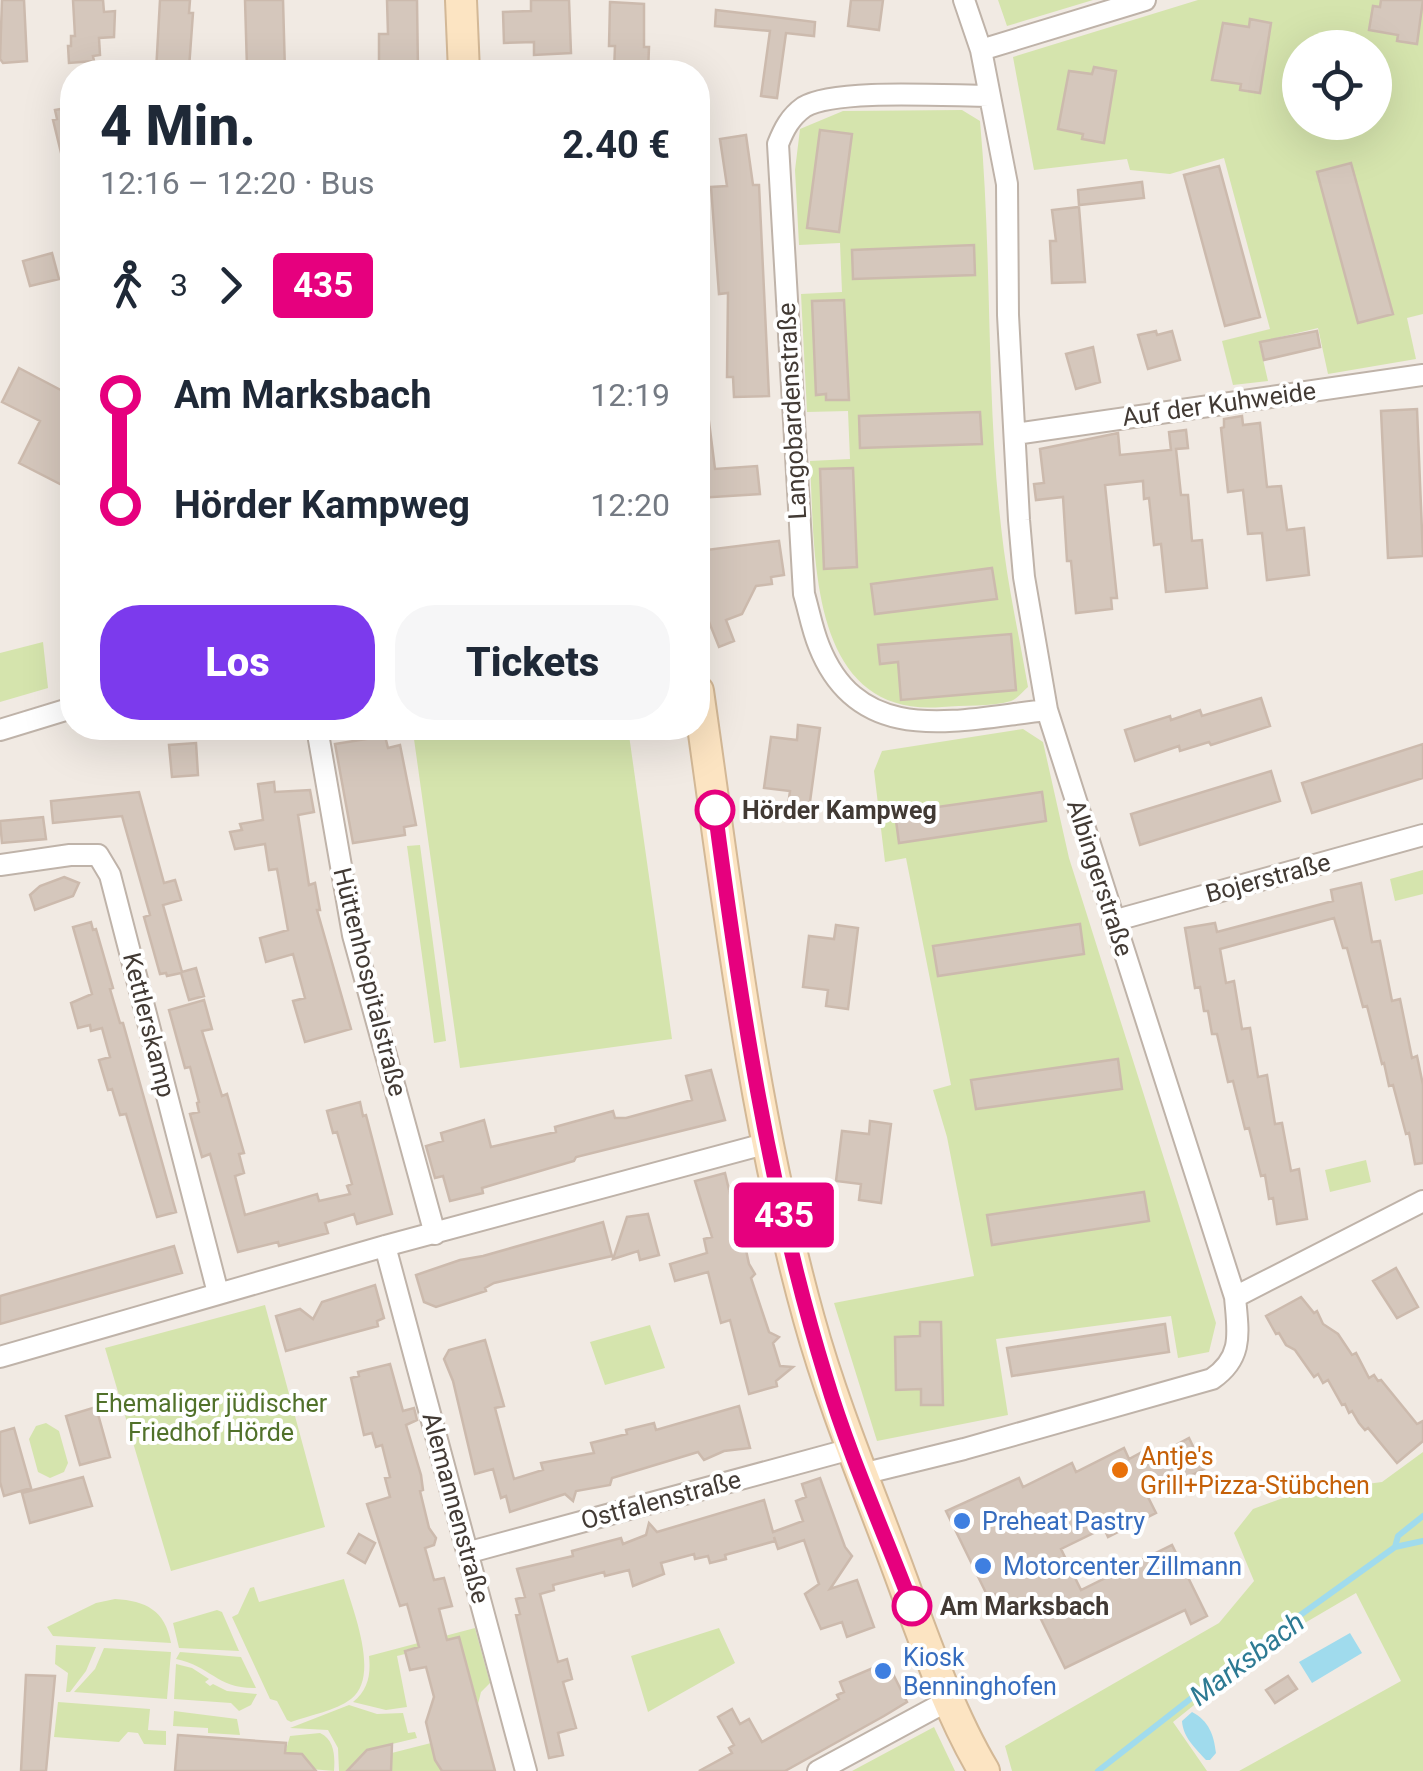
<!DOCTYPE html>
<html lang="de">
<meta charset="utf-8">
<style>
body{margin:0;font-family:Roboto,sans-serif;background:#f6f6f7;color:#1f2937;height:100vh;display:flex;flex-direction:column;font-size:38px;white-space:nowrap}
*{box-sizing:border-box;margin:0}
p{font-size:32px;color:#747a83}
.icon{flex:none;width:55px;height:55px;fill:none;stroke:currentColor;stroke-width:2;stroke-linecap:round;stroke-linejoin:round}
.map{position:relative;flex:1;overflow:hidden}
.sheet{position:absolute;left:60px;top:60px;width:650px;height:680px;display:flex;flex-direction:column;background:#fff;border-radius:40px;box-shadow:0 10px 40px #0002}
.sheet>*{flex:none}
.badge{padding:0 20px;border-radius:8px;font-size:35px;line-height:65px}
.fabs{position:absolute;left:1282px;top:30px;display:grid;gap:20px}
.fabs a{display:grid;place-items:center;width:110px;height:110px;border-radius:50%;background:#fff;box-shadow:0 10px 40px #0002;font-size:50px}
.map>.badge{position:absolute;translate:-50% -50%;box-shadow:0 0 0 5px #fff}
.legs{display:flex;align-items:center;gap:15px;height:110px;padding:0 40px;font-size:32px}
.legs p{margin-inline-start:auto}
.head{display:flex;align-items:center;justify-content:space-between;height:170px;padding:0 40px}
h1{font-size:55px;font-weight:800;line-height:75px}
.primary-button{display:flex;gap:20px;margin-top:auto;padding:20px 40px}
.primary-button a{flex:1;height:115px;border-radius:40px;background:#7c3aed;color:#fff;font-size:40px;font-weight:800;line-height:115px;text-align:center}
.primary-button a+a{background:#f6f6f7;color:#1f2937}
ul{padding:0 40px;list-style:none}
li{display:flex;align-items:center;gap:35px;height:110px;font-size:38px}
li i{display:grid;place-items:center;width:15px;height:100%;margin:0 12px;background:currentColor}
li i::after{content:'';width:25px;height:25px;margin:-12px;border:8px solid;border-radius:50%;background:#fff}
li p{margin-inline-start:auto}
li:first-child i{background:linear-gradient(#0000 50%,currentColor 0)}
li:last-child i{background:linear-gradient(currentColor 50%,#0000 0)}
.map>svg:first-child{display:block}
.green{fill:#d5e4ad;fill-rule:evenodd}
.water{fill:#a0dbed}
.lines{fill:none;stroke-linecap:round;stroke-linejoin:round}
.stream{stroke:#a0dbed;stroke-width:6}
.building{fill:#d5c7bc;stroke:#ccbaad;stroke-width:2.5}
.minor-casing{stroke:#bfb3a9;stroke-width:24}
.secondary-casing{stroke:#d3b896;stroke-width:34}
.minor{stroke:#fff;stroke-width:20}
.secondary{stroke:#fce4c2;stroke-width:30}
.line-1-casing{stroke:#fff;stroke-width:22}
.line-1{stroke:#e6007e;stroke-width:15}
.stop-1-dot{fill:#fff;stroke:#e6007e;stroke-width:5}
.food-dot{fill:#e8710a;stroke:#fff;stroke-width:4}
.shop-dot{fill:#3f7fe0;stroke:#fff;stroke-width:4}
.labels{text-anchor:middle;dominant-baseline:central;stroke-width:8;stroke-linejoin:round;paint-order:stroke}
.street-label{font-size:25px;fill:#423a34;stroke:#fff}
.stop-label{font-size:25px;font-weight:bold;fill:#423a34;stroke:#fff;text-anchor:start}
.park-label{font-size:25px;fill:#51712a;stroke:#fff}
.food-label{font-size:25px;fill:#c56008;stroke:#fff;text-anchor:start}
.shop-label{font-size:25px;fill:#366cbe;stroke:#fff;text-anchor:start}
.water-label{font-size:28px;font-style:italic;fill:#2d7a93;stroke:#fff}
</style>
<div class="map">
<svg width="1423" height="1771" viewBox="0 0 1423 1771">
<rect width="100%" height="100%" fill="#f1eae3"/>
<path class="green" d="M998 0H1093L1007 26Z
M1198 0H1423V314L1407 318 1416 359 1328 374 1318 328 1259 342 1268 381 1233 385 1222 341 1270 329 1224 158 1170 174 1130 170 1127 159 1034 170 1013 57ZM1300 48H1375V122H1300Z
M962 110 980 121C993 264 985 409 1004 551 1010 596 1020 641 1028 687 1023 691 1017 699 1011 701 991 707 963 705 942 707 807 718 815 554 810 461L850 459 848 411 807 412 801 294 842 292 840 243 799 245 795 170 800 129 843 111Z
M43 642 48 688 0 702V653Z
M495 728H628L672 1039 460 1068 414 739Z
M1023 729 1043 742 1069 858 1216 1323 1209 1352 1178 1358 1171 1316 996 1339 1008 1415 877 1441 834 1303 974 1276 947 1137 933 1090 951 1085 906 858 885 862 874 771 882 751Z
M420 845 446 1041 434 1043 407 846Z
M1423 870V894L1395 901 1390 879Z
M1366 1160 1371 1182 1330 1192 1325 1170Z
M265 1305 325 1527 171 1571 105 1348Z
M650 1325 665 1368 605 1385 590 1342Z
M46 1423 59 1431 68 1463 64 1472 50 1478 38 1472 29 1439 36 1426Z
M1423 1452V1771H1239L1401 1681 1356 1593 1274 1641 1173 1722 1207 1771H1012L1005 1746 1219 1623 1254 1581 1234 1533 1253 1509 1297 1493 1382 1482Z
M344 1579C352 1609 381 1676 351 1699 335 1711 310 1715 291 1722L287 1720 277 1701 270 1699 232 1617 238 1614 250 1588 254 1587 259 1602Z
M115 1599C146 1601 165 1610 171 1643L53 1636 47 1627 96 1603Z
M217 1610 222 1612 239 1651 179 1648 173 1623Z
M475 1628 490 1683 481 1692 478 1704 459 1637 405 1650V1654L397 1656 407 1707 386 1710 353 1702C368 1690 371 1675 369 1656Z
M719 1628 735 1663 648 1712 631 1656Z
M56 1645 96 1647 86 1671 70 1692H66L68 1673 55 1664Z
M104 1648 171 1652 167 1699 74 1692 95 1669Z
M180 1652 241 1657 256 1688C217 1689 211 1666 176 1659Z
M176 1664 192 1668 209 1679 205 1682 210 1686 213 1684 227 1691 257 1694 251 1705 239 1711 231 1703 174 1699Z
M58 1702 150 1709 148 1730 166 1731V1745L144 1744 138 1733 128 1732 119 1742 54 1737Z
M349 1705 377 1714 403 1713 408 1733 415 1732 417 1738 367 1750 347 1771H339L338 1748 328 1730 290 1728Z
M174 1711 237 1719 240 1735 208 1733V1728L173 1726Z
M934 1727 955 1771H852Z
M320 1733C335 1740 335 1757 334 1771L311 1769 302 1754 285 1753 290 1736Z
M431 1743 442 1771H370L376 1757Z"/>
<path class="water" d="M1350 1633 1362 1653 1312 1683 1299 1662Z
M1192 1712C1209 1721 1214 1735 1216 1753L1210 1760H1206C1195 1748 1183 1737 1182 1721Z"/>
<g class="lines">
<path class="stream" d="M1395 1547 1398 1536 1423 1516
M1098 1771 1267 1639 1395 1547 1423 1541"/>
</g>
<path class="building" d="M2 0H24L27 61 3 63 0 59Z
M73 0H103L104 12 115 11 114 37 99 38 100 55 93 56 94 61 69 63 68 46H71V36H75Z
M160 0H190L189 13H193L189 68H184V72H156Z
M245 0H283L285 72H251V68H247Z
M387 0H417L418 72H379V34H388Z
M531 0H569L571 53 534 55V42L504 43 503 12 531 11Z
M851 0H883L879 30 848 26Z
M1381 0H1423L1417 44 1397 41 1398 35 1369 30 1373 6 1380 7Z
M610 2 644 4V47H649L648 72H614L615 46H609Z
M716 10 815 22 814 36 786 33 777 98 761 96 770 31 715 26Z
M1250 19 1271 23 1260 93 1240 90 1241 84 1212 80 1223 23 1249 27Z
M1094 67 1116 71 1104 143 1082 139 1083 134 1058 129 1069 71 1092 74Z
M72 107V160L63 161 53 120 57 119 55 110Z
M820 130 852 134 839 232 807 228Z
M746 135 753 185H759L769 396 734 397 733 377H727L728 293 719 294 711 187 727 186 720 139Z
M1351 163 1393 314 1358 323 1317 172Z
M1219 166 1260 317 1225 326 1184 175Z
M1142 182 1144 198 1079 205 1078 190Z
M1079 207 1085 282 1052 283 1050 241H1056L1052 210Z
M974 245 975 275 853 279 852 250Z
M52 253 59 279 30 286 23 261Z
M844 300 849 400H826V394L816 395 812 301Z
M1156 331 1157 335 1172 331 1180 360 1148 369 1138 335Z
M1317 331 1320 347 1264 360 1260 342Z
M1093 347 1100 382 1076 389 1066 354Z
M19 368 72 396V468L64 486 19 463 40 421 2 402Z
M1417 409 1423 556 1388 558 1381 411Z
M980 412 982 444 860 448 859 416Z
M708 414 715 469 757 466 760 494 698 498V415Z
M1242 416 1243 425 1260 423 1267 487 1281 486 1287 530 1304 528 1309 575 1267 580 1262 533 1248 534 1243 490 1228 492 1221 428 1224 427V419Z
M1186 430 1188 448 1176 449 1181 495H1188L1192 541 1202 540 1207 588 1166 592 1161 544 1154 545 1149 498 1144 499 1143 481 1105 485 1117 598H1111L1112 609 1076 613 1071 561H1067L1063 497 1036 500 1034 484 1044 483 1040 449 1118 433 1120 455 1171 450 1169 432Z
M853 468 857 567 824 569 820 469Z
M779 541 784 575 771 577 772 584 756 586 742 614 726 620 734 641 719 647 701 602 704 601 698 551Z
M992 568 997 599 875 614 871 584Z
M1011 634 1016 690 901 700 898 662 880 664 878 645Z
M1261 698 1270 726 1211 745 1209 742 1180 751 1179 746 1135 761 1125 730 1170 716 1171 720 1200 710 1202 716Z
M798 725 820 728 809 809 788 806 790 791 764 788 771 737 797 740Z
M385 736 388 748 400 745 416 825 404 827 405 835 353 843 335 744Z
M196 743 198 775 172 777 169 745Z
M1423 744V778L1312 813 1302 783Z
M1271 771 1280 801 1140 845 1131 814Z
M274 782 275 792 310 790 314 812 298 815 309 885 315 883 320 910H317L351 1029 305 1042 293 1001 305 998 293 954 266 962 260 938 288 930 277 869 269 870 265 844 235 849 230 832 242 830 240 824 263 820 258 784Z
M139 792 164 883 175 880 181 900 163 905 182 972 196 968 204 996 189 1000 181 973 167 976 166 973 160 974 144 917 150 915 122 816 53 823 51 801Z
M1042 792 1046 821 899 843 895 813Z
M43 817 46 839 2 843 0 821Z
M64 877 79 883 73 896 35 910 30 895 40 886Z
M1361 883 1372 942 1380 941 1392 1001 1400 999 1412 1058 1417 1056 1423 1085V1163L1415 1164 1409 1133 1406 1134 1393 1085 1389 1086 1384 1063 1382 1064 1367 1006 1363 1007 1347 948H1343L1334 918 1220 949 1226 983 1234 981 1242 1029 1250 1028 1258 1077 1267 1075 1275 1124 1282 1123 1291 1171 1299 1169 1307 1219 1277 1224 1273 1198 1269 1199 1265 1175 1261 1176 1249 1128 1245 1129 1233 1081 1228 1082 1217 1034H1212L1208 1011H1204L1200 987 1195 988 1185 928 1215 923 1217 932 1251 923 1333 901 1331 890Z
M91 922 93 930 96 929 113 988 110 989 120 1023H123L176 1212 157 1217 126 1114 120 1115 112 1089 108 1090 99 1060 110 1057 102 1028 91 1031 90 1025 78 1028 71 1003 92 994 73 927Z
M1080 924 1084 954 938 976 933 946Z
M836 925 858 928 848 1009 826 1006 828 990 803 987 809 936 834 939Z
M204 1000 212 1029 202 1031 222 1096 227 1094 244 1153 239 1154 244 1173 235 1176 245 1215 317 1194 319 1201 350 1194 347 1186 352 1184 337 1132 333 1133 327 1111 360 1102 363 1116 366 1115 392 1214 357 1224 354 1214 325 1223 328 1233 279 1246 278 1242 238 1252 210 1154 202 1157 190 1114 199 1112 197 1103 199 1102 190 1067 185 1068 169 1010Z
M1118 1059 1122 1089 976 1109 971 1080Z
M711 1070 725 1120 576 1157 574 1161 482 1188 483 1193 450 1201 443 1176 435 1178 426 1146 443 1141 441 1133 484 1120 491 1147 556 1132 555 1127 613 1111 615 1118H626L692 1100 686 1076Z
M870 1121 891 1124 881 1203 859 1200 861 1184 836 1181 842 1131 869 1134Z
M725 1173 730 1194 751 1196 737 1206 747 1240 744 1241 749 1264 755 1274 751 1278 769 1332 779 1337 773 1343 780 1366 793 1367 776 1381 777 1386 749 1394 730 1320 721 1323 708 1272 675 1281 670 1264 707 1253 704 1239 712 1237 695 1181Z
M1144 1192 1149 1221 992 1245 987 1215Z
M648 1214 659 1255 640 1260 638 1251 613 1259 627 1217Z
M603 1222 612 1256 494 1283 485 1288 486 1291 436 1307 424 1302 416 1275 460 1260 483 1256Z
M174 1246 182 1273 0 1324V1296Z
M1396 1268 1418 1307 1397 1318 1373 1281Z
M375 1285 384 1318 377 1321 378 1326 286 1351 276 1316 300 1309 313 1319 322 1302Z
M1301 1297 1314 1313 1317 1311 1323 1324 1338 1334 1352 1355 1356 1353 1369 1378 1374 1375 1378 1381 1381 1380 1417 1424 1423 1421V1441L1397 1463 1368 1428 1365 1430 1359 1423 1352 1411 1349 1413 1345 1404 1342 1405 1328 1380 1323 1383 1318 1374 1314 1377 1295 1350 1286 1345 1279 1333 1276 1334 1266 1316Z
M920 1322H941L943 1405H921V1389L896 1390 895 1337 920 1336Z
M1165 1324 1169 1352 1012 1376 1007 1348Z
M485 1340 504 1406 495 1408 514 1479 543 1470 541 1463 594 1453 591 1443 627 1434 626 1430 654 1423 656 1430 739 1406 750 1448 724 1451 704 1460 698 1452 612 1478 610 1485 576 1491 573 1501 565 1494 510 1512 506 1496 501 1498 493 1469 475 1474 453 1381 444 1359 449 1350Z
M390 1364 403 1411 414 1408 417 1420 406 1425 421 1475 423 1490 420 1491 429 1528 436 1538 434 1545 425 1548 434 1580 444 1578 452 1606 439 1609 447 1640 459 1637 495 1771H442L435 1760 426 1722 434 1697 426 1667 410 1670 405 1651 419 1647 407 1604 400 1606 367 1504 390 1497 385 1478 390 1477 382 1445 376 1447 372 1433 364 1435 351 1378 359 1376 358 1372Z
M96 1407 110 1457 80 1465 66 1416Z
M14 1428 31 1488 4 1496 0 1482V1432Z
M1189 1438 1204 1469 1148 1497 1156 1513 1108 1537 1104 1528 1061 1549 1081 1590 1172 1545 1207 1616 1191 1624 1185 1610 1065 1668 1035 1607 1027 1611 1025 1607 1006 1617 995 1594 988 1597 946 1511 1019 1478 1023 1487 1072 1463 1076 1472 1124 1448 1129 1459 1144 1451 1148 1460Z
M83 1477 92 1506 30 1523 22 1493Z
M820 1478 845 1547 852 1556 830 1589 857 1580 874 1627 847 1637 842 1622 821 1629 805 1594 819 1584 804 1540 778 1549 774 1537 775 1541 725 1555 726 1559 710 1563 708 1556 695 1559 694 1554 661 1563 664 1574 633 1586 629 1570 605 1576 604 1572 553 1585 554 1590 540 1594 558 1662 567 1659 572 1679 563 1682 576 1728 558 1733 563 1755 549 1758 516 1615 520 1614 516 1599 525 1597 517 1569 573 1556 572 1551 621 1538 623 1544 646 1535 649 1523 657 1532 764 1500 773 1532 803 1521 796 1501 806 1497 802 1484Z
M359 1534 375 1543 365 1563 348 1553Z
M887 1662 907 1702 884 1716 785 1771H699L732 1753 729 1748 734 1745 718 1717 732 1709 740 1724 749 1719 762 1742 839 1699 837 1695 844 1692 840 1682Z
M26 1675 55 1676 46 1771H21Z
M1288 1676 1297 1689 1275 1703 1266 1690Z
M178 1735 286 1743 285 1753 302 1754 316 1771H175Z
M392 1744 391 1771H347L367 1750Z"/>
<g class="lines">
<defs>
<path id="minor" d="M981 50 1145 0
M989 96C949 96 835 88 804 107 790 117 784 129 778 144L804 594C809 611 812 629 819 646 860 750 960 719 1047 710
M1015 434 1423 375
M317 728 353 935 435 1234
M0 730 72 708
M0 865 70 855H98L110 875 218 1293
M1113 921 1423 835
M385 1246 526 1771
M1235 1297 1423 1201
M0 1357 385 1246 768 1143
M862 1474 964 1449 1212 1379C1244 1357 1238 1332 1235 1297L1047 710 1024 577 1019 520 1008 315 1007 184 981 50 964 0
M470 1552 851 1449
M818 1771 951 1699"/>
<path id="secondary" d="M461 0 464 72
M698 691C728 901 752 1114 809 1319 832 1402 865 1481 895 1561 920 1628 948 1711 984 1771"/>
</defs>
<use href="#minor" class="minor-casing"/>
<use href="#secondary" class="secondary-casing"/>
<use href="#minor" class="minor"/>
<use href="#secondary" class="secondary"/>
</g>
<g class="lines">
<defs>
<path id="line-1" d="M715 810C740 1001 769 1193 826 1378 849 1455 883 1530 912 1606"/>
</defs>
<use href="#line-1" class="line-1-casing"/>
<use href="#line-1" class="line-1"/>
</g>
<g class="stop-1-dot">
<circle cx="715" cy="810" r="18"/>
<circle cx="912" cy="1606" r="18"/>
</g>
<circle class="food-dot" cx="1120" cy="1470" r="10"/>
<g class="shop-dot">
<circle cx="962" cy="1521" r="10"/>
<circle cx="983" cy="1566" r="10"/>
<circle cx="883" cy="1671" r="10"/>
</g>
<g class="labels">
<g class="street-label">
<text transform="translate(1219 404) rotate(-8)">Auf der Kuhweide</text>
<text transform="translate(792 411) rotate(-93)">Langobardenstraße</text>
<text transform="translate(1100 878) rotate(72)">Albingerstraße</text>
<text transform="translate(1268 878) rotate(-15)">Bojerstraße</text>
<text transform="translate(370 982) rotate(76)">Hüttenhospitalstraße</text>
<text transform="translate(149 1025) rotate(76)">Kettlerskamp</text>
<text transform="translate(661 1500) rotate(-15)">Ostfalenstraße</text>
<text transform="translate(456 1508) rotate(75)">Alemannenstraße</text>
</g>
<g class="stop-label">
<text x="742" y="810">Hörder Kampweg</text>
<text x="940" y="1606">Am Marksbach</text>
</g>
<g class="park-label">
<text x="211" y="1403">Ehemaliger jüdischer<tspan x="211" dy="29">Friedhof Hörde</tspan></text>
</g>
<g class="food-label">
<text x="1140" y="1456">Antje's<tspan x="1140" dy="29">Grill+Pizza-Stübchen</tspan></text>
</g>
<g class="shop-label">
<text x="982" y="1521">Preheat Pastry</text>
<text x="1003" y="1566">Motorcenter Zillmann</text>
<text x="903" y="1657">Kiosk<tspan x="903" dy="29">Benninghofen</tspan></text>
</g>
<g class="water-label">
<text transform="translate(1247 1659) rotate(-37)">Marksbach</text>
</g>
</g>
</svg>
<div class="fabs">
<a><svg class="icon" aria-label="locate" viewBox="0 0 24 24"><circle cx="12" cy="12" r="6"/><path d="M12 2v4M12 18v4M2 12h4M18 12h4"/></svg></a>
</div>
<b class="badge" style="left:784px;top:1215px;background:#e6007e;color:#fff">435</b>
<section class="sheet">
<div class="head"><div><h1>4 Min.</h1><p>12:16 – 12:20 · Bus</p></div><b>2.40 €</b></div>
<div class="legs"><svg class="icon" aria-label="walk" viewBox="0 0 24 24"><circle cx="13" cy="4" r="2"/><path d="M13 8l-2 6 4 7M11 14l-3 7M7 12l3-4h3l4 4"/></svg>3<svg class="icon" aria-label="forward" viewBox="0 0 24 24"><path d="M9 5l7 7-7 7"/></svg><b class="badge" style="background:#e6007e;color:#fff">435</b></div>
<ul>
<li><i style="color:#e6007e"></i><b>Am Marksbach</b><p>12:19</p></li>
<li><i style="color:#e6007e"></i><b>Hörder Kampweg</b><p>12:20</p></li>
</ul>
<div class="primary-button"><a>Los</a><a>Tickets</a></div>
</section>
</div>
